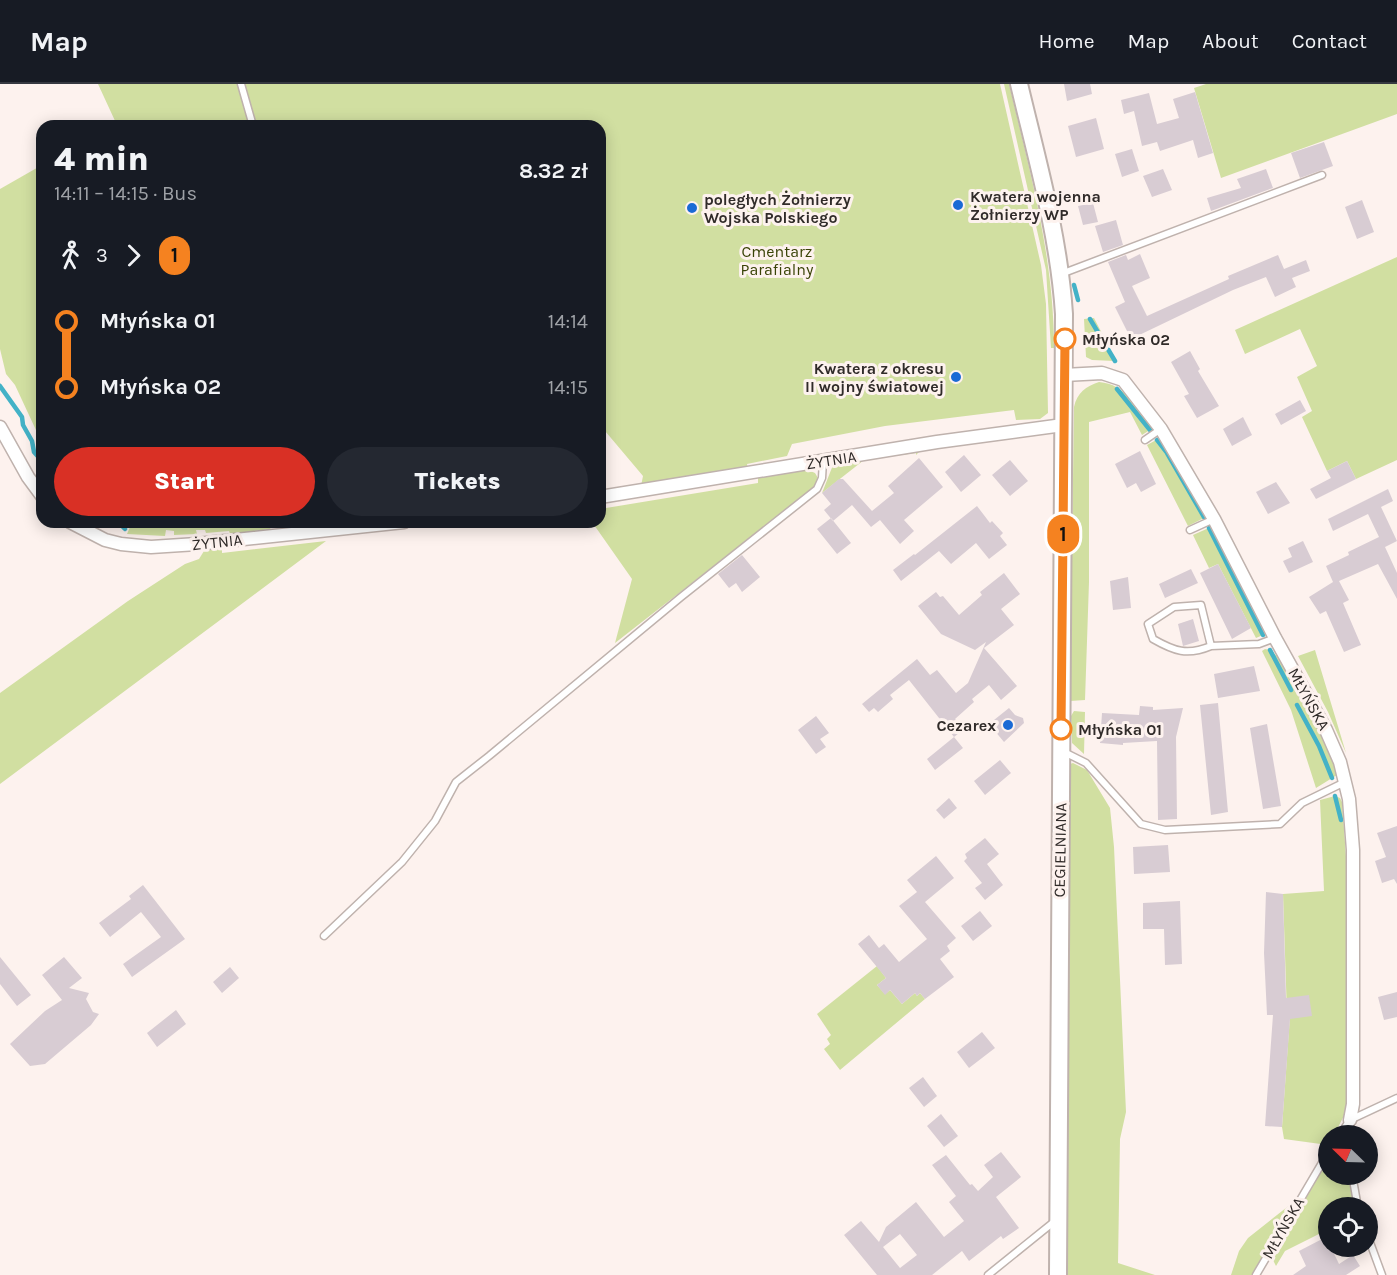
<!DOCTYPE html>
<meta charset="utf-8">
<style>
body{margin:0;font-family:Karla,sans-serif;background:#242831;color:#f1f3f6;height:100vh;display:flex;flex-direction:column;font-size:22px;white-space:nowrap}
*{box-sizing:border-box;margin:0}
p{font-size:20px;color:#9ea1a6}
.icon{flex:none;width:33px;height:33px;fill:none;stroke:currentColor;stroke-width:2;stroke-linecap:round;stroke-linejoin:round}
.map{position:relative;flex:1;overflow:hidden}
.sheet{position:absolute;left:36px;top:36px;width:570px;height:408px;display:flex;flex-direction:column;background:#171b24;border-radius:18px;box-shadow:0 3px 15px #0003}
.sheet>*{flex:none}
.badge{padding:0 12px;border-radius:20px;font-size:21px;line-height:39px}
.needle{width:39px;rotate:293deg}
.controls{position:absolute;left:1318px;top:1041px;display:grid;gap:12px}
.controls a{display:grid;place-items:center;width:60px;height:60px;border-radius:50%;background:#171b24;box-shadow:0 3px 15px #0003;font-size:30px}
.map>.badge{position:absolute;translate:-50% -50%;box-shadow:0 0 0 3px #fff}
.legs{display:flex;align-items:center;gap:9px;height:66px;padding:0 18px;font-size:20px}
.legs p{margin-inline-start:auto}
.overview{display:flex;align-items:center;justify-content:space-between;height:102px;padding:0 18px}
h1{font-size:33px;font-weight:800;line-height:45px}
.primary-button{display:flex;gap:12px;margin-top:auto;padding:12px 18px}
.primary-button a{flex:1;height:69px;border-radius:36px;background:#d93025;color:#fff;font-size:24px;font-weight:800;line-height:69px;text-align:center}
.primary-button a+a{background:#242831;color:#f1f3f6}
ul{padding:0 18px;list-style:none}
li{display:flex;align-items:center;gap:21px;height:66px;font-size:22px}
li i{display:grid;place-items:center;width:9px;height:100%;margin:0 8px;background:currentColor}
li i::after{content:'';width:15px;height:15px;margin:-8px;border:4px solid;border-radius:50%;background:#171b24}
li p{margin-inline-start:auto}
li:first-child i{background:linear-gradient(#0000 50%,currentColor 0)}
li:last-child i{background:linear-gradient(currentColor 50%,#0000 0)}
header{display:flex;align-items:center;gap:36px;box-sizing:border-box;height:84px;padding:0 30px;background:#171b24;border-bottom:2px solid #363941}
header strong{font-size:28px}
nav{display:flex;gap:33px;margin-inline-start:auto;font-size:21px}
.map>svg:first-child{display:block}
.green{fill:#d1dfa1}
.lines{fill:none;stroke-linecap:round;stroke-linejoin:round}
.stream{stroke:#43b2c7;stroke-width:4.5}
.building{fill:#d8ccd3;fill-rule:evenodd}
.lane-casing{stroke:#bfb2ad;stroke-width:9}
.street-casing{stroke:#bfb2ad;stroke-width:15}
.secondary-casing{stroke:#bfb2ad;stroke-width:20}
.lane{stroke:#fff;stroke-width:6}
.street{stroke:#fff;stroke-width:12}
.secondary{stroke:#fff;stroke-width:16}
.line-1-casing{stroke:#fff;stroke-width:14}
.line-1{stroke:#f58220;stroke-width:9}
.poi-dot{fill:#1a6ad5;stroke:#fdf2ee;stroke-width:2}
.stop-1-dot{fill:#fff;stroke:#f58220;stroke-width:3}
.labels{text-anchor:middle;dominant-baseline:central;stroke-width:6;stroke-linejoin:round;paint-order:stroke}
.poi-label{font-size:16px;font-weight:bold;fill:#302b29;stroke:#fdf2ee;text-anchor:start}
.park-label{font-size:16px;fill:#394306;stroke:#fdf2ee}
.stop-label{font-size:16px;font-weight:bold;fill:#302b29;stroke:#fdf2ee;text-anchor:start}
.street-label{font-size:16px;fill:#302b29;stroke:#fdf2ee}
</style>
<header>
<strong>Map</strong>
<nav><a>Home</a><a>Map</a><a>About</a><a>Contact</a></nav>
</header>
<div class="map">
<svg width="1397" height="1191" viewBox="0 0 1397 1191">
<rect width="100%" height="100%" fill="#fdf2ee"/>
<path class="green" d="M98 0H1000L1041 181 1046 220 1048 329 1040 335 1016 336 1014 326 885 342 792 360 787 372 747 380 748 386 641 402 643 392 600 341V42H111L116 39Z
M1004 0H1009C1030 87 1054 174 1054 264H1051L1046 186Z
M1206 0H1397V30L1221 94 1194 4Z
M42 81V359L15 301 6 290 0 265V105Z
M1397 173V376L1356 395 1347 377 1327 387 1302 333 1312 327 1297 293 1317 282 1300 245 1245 270 1235 246Z
M1094 234 1116 276 1115 277 1092 276 1086 273 1084 235Z
M1099 298C1126 300 1138 325 1153 344L1142 351 1130 328 1089 338V498L1085 616 1070 617 1074 323C1077 309 1086 302 1099 298Z
M1158 355 1167 366 1206 433 1188 442 1147 361Z
M920 367 916 371V369L864 376 822 409 833 381Z
M808 386 815 389 818 394 815 403 615 559 632 495 592 438H600V425L758 399V394Z
M128 438H275L270 445 230 450 229 447 206 449 205 446H196L197 450 174 451V447L166 446 165 452 127 450 130 443Z
M1211 443 1263 542V551L1256 554 1218 480 1209 484 1193 451Z
M326 457 0 700V609L128 517 185 480 199 475 204 467 222 464V469Z
M1265 565 1270 566 1278 573 1317 642 1336 686 1337 691 1316 704 1291 626 1262 567Z
M1315 566 1346 669 1328 628 1298 572Z
M1074 627 1085 628 1084 670 1072 659 1071 632Z
M1073 679 1087 686 1110 724 1114 763 1126 1028 1120 1055 1118 1179 1155 1191H1067L1070 680Z
M1335 712 1340 714 1342 718 1346 772 1347 1026 1334 1051 1329 1052 1328 1061 1284 1055 1282 1043 1290 932 1287 931 1283 810 1324 807 1320 716Z
M877 882 886 894 877 901 885 910 890 906 902 920 915 909 917 912 920 909 925 915 840 986 824 965 830 960 827 955 831 951 817 930Z
M1329 1072V1090L1349 1091 1354 1123 1329 1124V1145L1285 1167 1276 1182 1273 1176 1278 1160Z
M1291 1120 1253 1191H1231L1239 1167 1248 1154Z"/>
<g class="lines">
<path class="stream" d="M1074 201 1078 216
M1090 235 1115 277
M0 302 22 333 23 341 32 357 34 368 42 377
M1117 305 1150 346
M1157 356 1167 369 1204 433
M113 438 121 441 125 445
M1209 444 1263 551
M1270 566 1291 606
M1297 621 1319 662 1332 694
M1335 712 1341 736"/>
</g>
<path class="building" d="M1064 0H1090L1092 10 1067 17Z
M1195 8 1213 69 1198 74 1193 56 1160 67 1157 58 1142 62 1134 27 1124 30 1121 16 1149 9 1157 40 1179 34 1173 15Z
M1096 34 1104 65 1076 73 1068 42Z
M1324 58 1333 82 1300 94 1291 69Z
M1132 65 1139 87 1122 93 1115 70Z
M1163 85 1172 106 1152 113 1143 92Z
M1266 85 1273 104 1211 127 1207 114 1241 104 1237 95Z
M1362 116 1374 148 1357 155 1345 123Z
M1093 119 1098 138 1083 141 1078 122Z
M1116 136 1123 161 1103 168 1095 142Z
M1140 170 1150 194 1132 202 1147 232 1229 195 1228 192 1278 171 1284 185 1306 176 1310 187 1292 194 1296 203 1275 213 1266 193 1233 206 1131 255 1115 223 1125 218 1108 178 1126 171 1128 176Z
M1190 267 1200 285 1198 287 1219 322 1197 334 1184 312 1189 310 1171 278Z
M1300 316 1306 327 1281 341 1275 330Z
M1243 333 1252 351 1232 362 1223 345Z
M1140 367 1156 400 1141 408 1136 399 1127 404 1115 380Z
M964 371 981 391 961 408 945 388Z
M919 374 943 403 904 436 914 447 900 460 880 436 871 443 852 421 833 437 824 426 831 420 822 409 839 395H843L872 427 894 409 888 402Z
M1010 376 1028 397 1010 412 992 391Z
M1347 377 1356 395 1316 415 1310 405 1331 394 1327 387Z
M1276 398 1290 419 1268 430 1256 408Z
M1388 405 1393 417 1381 423 1397 457 1385 463 1397 489V515L1378 480 1339 497 1349 516 1343 519 1361 561 1344 568 1326 527 1320 530 1309 513 1333 498 1326 482 1349 471 1348 468 1379 453 1368 430 1333 447 1328 435Z
M977 422 990 439 992 437 1003 449 1000 452 1007 461 989 475 976 459 951 480 939 467 901 497 893 486 914 470 915 471Z
M831 434 851 459 837 470 817 445Z
M1303 457 1313 478 1289 489 1283 477 1292 473 1288 464Z
M742 471 760 493 742 508 736 499 729 504 718 490Z
M1218 480 1251 544 1232 555 1200 489Z
M1191 485 1198 499 1165 514 1159 500Z
M1004 489 1020 510 1001 525 1014 541 984 564 1017 602 1001 616 989 601 972 615 974 618 955 635 964 645 954 653 909 596 890 611 893 615 878 628 874 624 869 628 862 620 917 575 930 591 937 586 956 609 968 599 986 558 975 566 941 550 918 522 936 508 940 513 943 512 959 531 982 511 980 508Z
M1128 493 1131 524 1113 526 1110 497Z
M1193 535 1199 557 1183 562 1178 540Z
M1254 582 1260 607 1218 614 1214 590Z
M1218 619 1228 728 1211 731 1200 621Z
M1140 622 1153 623V626L1183 624 1176 653 1177 735 1158 736 1157 657 1123 659V661L1100 659 1102 629 1139 631Z
M1009 624 1015 631 1023 634 1024 639 1004 658 989 640Z
M816 632 829 649 820 655 826 663 816 670 798 646Z
M1267 640 1281 722 1263 725 1250 644Z
M954 653 963 664 935 686 927 675Z
M1000 676 1011 689 985 711 974 697Z
M949 714 957 724 944 735 936 726Z
M1397 742V800L1394 795 1382 799 1375 777 1386 773 1377 749Z
M985 754 999 770 987 780 1003 801 985 816 975 804 982 799 964 777 967 774 965 770Z
M1168 761 1170 788 1134 790 1133 763Z
M936 772 954 794 925 818 956 854 947 862 950 867 940 875 954 893 925 915 920 909 917 912 915 909 902 920 890 906 885 911 877 901 886 894 858 860 869 851 879 864 884 860 899 878 927 855 899 822 917 808 907 796Z
M143 801 185 855 132 893 123 880 161 853 141 828 110 853 99 839 131 815 129 812Z
M1266 808 1283 810 1286 914 1309 911 1312 932 1290 935 1282 1043 1265 1042 1273 931H1267L1264 869Z
M1180 817 1182 880 1165 881 1164 845H1143V819Z
M980 827 992 842 973 857 961 842Z
M0 873 31 911 17 922 0 900Z
M64 873 82 894 69 904 89 909 86 915 93 928 99 930 91 941 45 980 30 982 10 960 45 927 62 916 42 891Z
M230 883 239 894 222 909 213 898Z
M1397 908V933L1384 936 1378 913Z
M176 926 186 940 157 963 147 949Z
M982 948 995 964 969 984 957 968Z
M923 993 937 1012 924 1023 909 1004Z
M941 1030 958 1052 944 1063 927 1042Z
M1001 1068 1021 1093 996 1113 1019 1144 1003 1155 1001 1152 969 1177 962 1167 932 1191H877L844 1151 861 1137 879 1158 886 1143 916 1118 944 1153 964 1137 949 1118 956 1112 932 1081 946 1071 970 1101 972 1100 978 1107 993 1093 984 1081ZM900 1150 917 1171 900 1184 883 1163Z
M1326 1153 1339 1180 1353 1171 1360 1182 1346 1191H1293L1306 1182 1299 1167Z"/>
<g class="lines">
<defs>
<path id="lane" d="M241 0 253 42
M1061 190 1322 91
M1145 356 1161 345
M1190 446 1214 435
M1211 562C1187 572 1174 567 1153 555L1148 540 1174 523 1201 521 1211 562 1259 560 1275 554
M1064 668 1086 679 1141 740 1165 746 1280 740 1302 719 1345 698
M324 852 402 778 435 737 456 698 489 672 681 513 817 405 822 394 823 377
M1350 1036V1052
M1339 1052 1350 1036 1397 1014
M1352 1090 1358 1124
M1368 1153 1382 1191
M988 1191 1055 1137
M1256 1191 1329 1067"/>
<path id="street" d="M1064 291 1102 289 1123 296 1161 345 1214 435 1275 554 1326 646 1340 678 1349 715 1353 766V1020L1350 1036
M0 343 28 393 42 412
M600 413 937 358 1063 341
M70 438 105 456 121 460 151 463 197 460 404 438"/>
<path id="secondary" d="M1019 0C1037 76 1059 152 1064 230L1058 1191"/>
</defs>
<use href="#lane" class="lane-casing"/>
<use href="#street" class="street-casing"/>
<use href="#secondary" class="secondary-casing"/>
<use href="#lane" class="lane"/>
<use href="#street" class="street"/>
<use href="#secondary" class="secondary"/>
</g>
<g class="lines">
<defs>
<path id="line-1" d="M1061 645 1065 255"/>
</defs>
<use href="#line-1" class="line-1-casing"/>
<use href="#line-1" class="line-1"/>
</g>
<g class="poi-dot">
<circle cx="958" cy="121" r="6"/>
<circle cx="692" cy="124" r="6"/>
<circle cx="956" cy="293" r="6"/>
<circle cx="1008" cy="641" r="6"/>
</g>
<g class="stop-1-dot">
<circle cx="1065" cy="255" r="10"/>
<circle cx="1061" cy="645" r="10"/>
</g>
<g class="labels">
<g class="poi-label">
<text x="970" y="112">Kwatera wojenna<tspan x="970" dy="18">Żołnierzy WP</tspan></text>
<text x="704" y="115">poległych Żołnierzy<tspan x="704" dy="18">Wojska Polskiego</tspan></text>
<text x="944" y="284" text-anchor="end">Kwatera z okresu<tspan x="944" dy="18">II wojny światowej</tspan></text>
<text x="996" y="641" text-anchor="end">Cezarex</text>
</g>
<g class="park-label">
<text x="777" y="167">Cmentarz<tspan x="777" dy="18">Parafialny</tspan></text>
</g>
<g class="stop-label">
<text x="1082" y="255">Młyńska 02</text>
<text x="1078" y="645">Młyńska 01</text>
</g>
<g class="street-label">
<text transform="translate(831 376) rotate(-9)">ŻYTNIA</text>
<text transform="translate(217 458) rotate(-6)">ŻYTNIA</text>
<text transform="translate(1309 615) rotate(61)">MŁYŃSKA</text>
<text transform="translate(1060 766) rotate(-89)">CEGIELNIANA</text>
<text transform="translate(1283 1144) rotate(-60)">MŁYŃSKA</text>
</g>
</g>
</svg>
<div class="controls">
<a><svg class="needle" viewBox="-14 -14 28 28"><path d="M0-13l5 13h-10z" fill="#e53935"/><path d="M0 13l5-13h-10z" fill="#9ea1a6"/></svg></a>
<a><svg class="icon" aria-label="locate" viewBox="0 0 24 24"><circle cx="12" cy="12" r="6"/><path d="M12 2v4M12 18v4M2 12h4M18 12h4"/></svg></a>
</div>
<b class="badge" style="left:1063px;top:450px;background:#f58220;color:#111">1</b>
<section class="sheet">
<div class="overview"><div><h1>4 min</h1><p>14:11 – 14:15 · Bus</p></div><b>8.32 zł</b></div>
<div class="legs"><svg class="icon" aria-label="walk" viewBox="0 0 24 24"><circle cx="13" cy="4" r="2"/><path d="M13 8l-2 6 4 7M11 14l-3 7M7 12l3-4h3l4 4"/></svg>3<svg class="icon" aria-label="forward" viewBox="0 0 24 24"><path d="M9 5l7 7-7 7"/></svg><b class="badge" style="background:#f58220;color:#111">1</b></div>
<ul>
<li><i style="color:#f58220"></i><b>Młyńska 01</b><p>14:14</p></li>
<li><i style="color:#f58220"></i><b>Młyńska 02</b><p>14:15</p></li>
</ul>
<div class="primary-button"><a>Start</a><a>Tickets</a></div>
</section>
</div>
